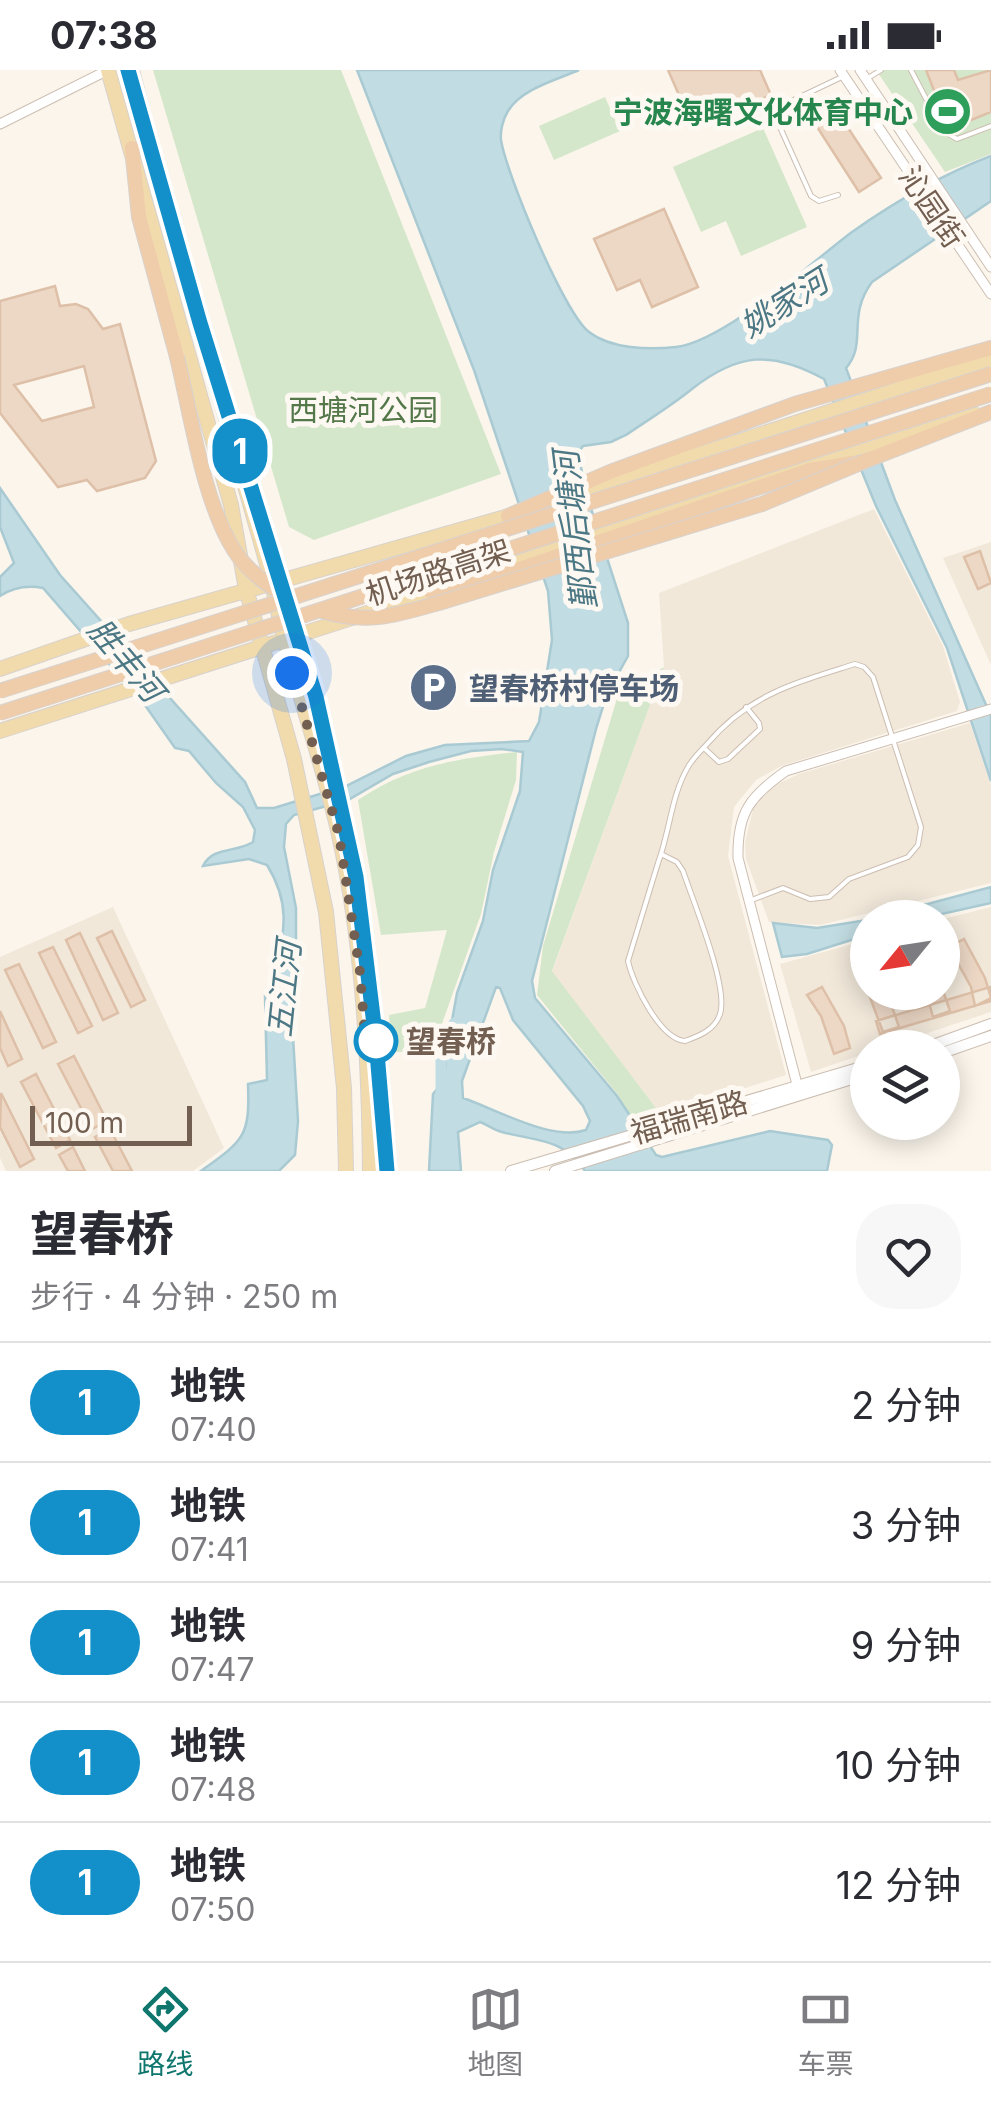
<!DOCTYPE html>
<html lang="zh">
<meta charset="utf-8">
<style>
body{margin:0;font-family:Inter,"Noto Sans SC",sans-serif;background:#f7f7f7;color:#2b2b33;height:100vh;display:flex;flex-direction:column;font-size:38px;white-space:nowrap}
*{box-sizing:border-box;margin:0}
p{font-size:32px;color:#7c7c81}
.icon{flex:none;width:55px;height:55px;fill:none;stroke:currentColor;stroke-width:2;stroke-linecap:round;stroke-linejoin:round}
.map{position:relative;height:1101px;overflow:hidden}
.drawer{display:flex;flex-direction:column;background:#fff;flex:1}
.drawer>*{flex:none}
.badge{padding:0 20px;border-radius:32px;font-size:35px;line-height:65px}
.needle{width:65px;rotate:240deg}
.tools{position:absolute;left:850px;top:830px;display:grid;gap:20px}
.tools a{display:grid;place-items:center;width:110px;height:110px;border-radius:50%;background:#fff;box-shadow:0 5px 25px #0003;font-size:50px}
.scale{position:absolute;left:30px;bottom:25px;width:162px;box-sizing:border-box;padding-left:10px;border:5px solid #735f51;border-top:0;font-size:28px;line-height:35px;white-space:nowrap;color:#735f51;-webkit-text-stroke:8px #fdf9f2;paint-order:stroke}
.you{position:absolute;width:50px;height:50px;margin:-25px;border:8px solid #fff;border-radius:50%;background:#1a73e8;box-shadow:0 0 0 15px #1a73e833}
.map>.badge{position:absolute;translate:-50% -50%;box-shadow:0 0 0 5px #fff}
.round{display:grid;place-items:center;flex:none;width:105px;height:105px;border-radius:40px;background:#f7f7f7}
.overview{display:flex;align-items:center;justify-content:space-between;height:170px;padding:0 30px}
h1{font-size:48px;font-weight:700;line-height:75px}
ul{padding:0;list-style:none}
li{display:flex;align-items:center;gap:30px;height:120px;padding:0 30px;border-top:2px solid #e1e1e2}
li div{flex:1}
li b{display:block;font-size:38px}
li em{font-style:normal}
li .badge{min-width:110px;font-weight:700;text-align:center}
.status{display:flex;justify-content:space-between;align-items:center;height:70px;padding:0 50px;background:#fff;direction:ltr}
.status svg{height:28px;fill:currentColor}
.dock{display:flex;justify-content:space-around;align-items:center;height:140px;border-top:2px solid #e1e1e2;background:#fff;font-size:28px;color:#7c7c81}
.dock a{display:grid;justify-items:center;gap:5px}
.dock .on{color:#0f766e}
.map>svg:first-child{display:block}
.residential{fill:#f1e8da}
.green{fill:#d5e7cb}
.water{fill:#c1dce2;stroke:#a9cad3;stroke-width:2.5;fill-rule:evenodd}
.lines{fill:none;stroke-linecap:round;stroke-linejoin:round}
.canal{stroke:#c1dce2;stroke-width:11}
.building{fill:#edd8c6;stroke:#dec0a8;stroke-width:2.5;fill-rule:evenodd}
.service-casing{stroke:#ccbeb2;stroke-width:6}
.minor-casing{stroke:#ccbeb2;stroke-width:11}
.tertiary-casing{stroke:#ccbeb2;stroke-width:12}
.primary-casing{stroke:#d8d2ce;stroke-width:16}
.trunk-casing{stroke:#d8d2ce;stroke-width:16}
.service{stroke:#fff;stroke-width:4}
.minor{stroke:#fff;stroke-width:9}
.tertiary{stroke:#fff;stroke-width:10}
.primary{stroke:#f1dbac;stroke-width:14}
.trunk{stroke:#efcdab;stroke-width:14}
.trunk-bridge-casing{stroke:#d8d2ce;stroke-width:16;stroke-linecap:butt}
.trunk-bridge{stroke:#efcdab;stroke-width:14}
.line-casing{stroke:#fff;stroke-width:22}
.line{stroke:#138fc9;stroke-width:15}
.walk{stroke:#735f51;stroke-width:10;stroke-dasharray:0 18}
.stop-dot{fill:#fff;stroke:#138fc9;stroke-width:5}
.labels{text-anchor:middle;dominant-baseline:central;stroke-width:10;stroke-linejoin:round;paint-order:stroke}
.leisure-label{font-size:30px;font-weight:bold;fill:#27864d;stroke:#fdf9f2;text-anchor:end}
.street-label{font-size:30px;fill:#735f51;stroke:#fdf9f2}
.park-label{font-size:30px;fill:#54784a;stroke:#fdf9f2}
.service-label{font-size:30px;font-weight:bold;fill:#4e5e75;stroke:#fdf9f2;text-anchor:start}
.stop-label{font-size:30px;font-weight:bold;fill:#735f51;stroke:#fdf9f2;text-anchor:start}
.water-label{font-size:32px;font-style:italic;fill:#4c7784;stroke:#fdf9f2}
</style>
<div class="status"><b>07:38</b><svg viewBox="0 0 49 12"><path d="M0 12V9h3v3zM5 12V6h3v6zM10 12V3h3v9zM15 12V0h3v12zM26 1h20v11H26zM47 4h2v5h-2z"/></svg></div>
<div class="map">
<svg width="991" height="1101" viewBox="0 0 991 1101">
<rect width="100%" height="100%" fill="#fbf5eb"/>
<path class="residential" d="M874 439 943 576 960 632 957 641 781 696 756 710 734 737 728 786 786 1005 698 1033 656 1038 552 902 664 597 659 523Z
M991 472V595L943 488Z
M970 653 991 715V813L820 855 769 852 746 789 745 773 753 739 773 716 799 704Z
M113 837 224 1078 193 1101H6L0 1088V887Z
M991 837V942L885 977 868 978 867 983 811 1002 780 894 867 870 868 922H942L943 849Z"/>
<path class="green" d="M153 0H341L501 404 314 470 289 457Z
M876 0H991V84L945 102Z
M605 27 620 61 554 90 539 56Z
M763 58 807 157 741 186 726 151 701 162 673 97Z
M664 597 552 901 656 1038 632 1051 618 1025 537 925 543 876 618 625Z
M517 682 516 710 494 782 481 844 432 982H391L389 945 425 938 447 860 381 865 358 730C410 695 456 689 517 682Z"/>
<path class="water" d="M357 0H579C556 10 521 19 508 41 503 49 500 61 501 70 506 103 564 243 589 262 611 279 649 280 676 277 723 272 812 192 852 162 896 131 941 105 991 86V131L872 212C846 247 868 273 846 298L895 430 991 646V711L947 578 876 436 824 309C771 280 738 283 692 319 671 336 648 350 626 365L611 372 583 376 578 383 587 426 628 553V586L607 624 596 659 532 911 535 928 617 1026 656 1085 662 1087 770 1061 828 1070 832 1075 827 1101H585C564 1068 535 1071 502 1062 494 1060 488 1055 480 1052L458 1062 461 1101H429L433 1024 444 1011 447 978 457 923 483 851 493 800 520 721 523 682 502 679 471 681 429 692 393 704 348 730 294 745 286 754 284 777 296 838V892L290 916 298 1051 295 1085 279 1101H201C244 1070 250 1067 248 1014L267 1010 265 926H270C279 875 297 843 267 795L249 789 203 796C213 776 236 783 253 772L255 760 243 737 216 713 189 681 175 678 147 638 43 518C27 515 14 517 0 526V507L14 493 0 457V418L60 505 245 712 257 738H274L346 716 406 686 445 675 529 671 539 652 552 570 548 521 474 300ZM496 917 500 918 513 950 583 1036 590 1051 586 1060C552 1072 496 1039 463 1028L462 1011Z
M991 817V833L928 847H879Z
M867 850V865L807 884 782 887 773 853 817 858Z"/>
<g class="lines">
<path class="canal" d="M441 1032V983L454 953"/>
</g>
<path class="building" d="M668 0H760L771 25 694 59Z
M926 0H954L958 10 991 0V42L949 59Z
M833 35 881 108 859 122 812 49Z
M664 139 698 217 652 237 640 210 617 220 594 169Z
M55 216 60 236 76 234 88 239 103 259 120 254 156 391 145 408 97 421 87 410 58 417 0 343V231ZM84 296 94 337 42 351 14 315Z
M980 481 991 513 978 519 964 487Z
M112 861 145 930 131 937 97 868Z
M80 863 118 943 103 950 66 870Z
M964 869 985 908 991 928 975 936 971 917 949 877Z
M53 877 92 956 78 963 39 883Z
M19 894 56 972 43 978 5 900Z
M822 917 844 956 850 978 834 984 821 946 807 925Z
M990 917 991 931 880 964 876 951Z
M942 918 950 941 933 947 926 922H942Z
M868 922H887L899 957 883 962Z
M0 941 22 989 8 996 0 978Z
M74 986 107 1051 92 1059 58 994Z
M36 1004 70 1070 56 1078 21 1012Z
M1 1023 34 1089 20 1097 0 1057Z
M110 1059 132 1101H113L95 1067Z
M73 1077 85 1101H68L59 1085Z"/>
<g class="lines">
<defs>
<path id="service" d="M911 0 943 61 957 69 991 56
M868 8 881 0
M838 125 819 131 811 126 774 44 781 36 844 6
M704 678 719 692 728 689 760 659 759 653 746 637
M661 784 677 792 683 801C693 831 729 917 720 944 715 960 699 966 685 971 660 969 633 914 628 891L658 793C670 761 671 726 688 697 693 688 701 681 708 673 750 624 795 613 855 594L864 597 873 607 921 757 918 775 908 787 849 809 829 827 810 829 783 818 749 831"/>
<path id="minor" d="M840 0 991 224
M860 0 991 197
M0 54 108 0
M799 1022 738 788C737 743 750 726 786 701L991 639"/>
<path id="tertiary" d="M925 978 991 954
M942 983 991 966
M511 1101 868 995
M555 1101 868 1004"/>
<path id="primary" d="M108 0 231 435 246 519 294 689 326 842 344 1018 346 1101
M132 0 169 145 272 512C288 599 320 680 339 765 363 874 369 989 370 1101
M556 431 991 289
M476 507 743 413 973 343
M0 599 129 554 516 444
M0 661 442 519"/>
<path id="trunk" d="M132 78 139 147 177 287
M508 446 610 402 795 334 991 278
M431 522 481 512 810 400 865 391 991 342"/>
</defs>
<use href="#service" class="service-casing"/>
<use href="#minor" class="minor-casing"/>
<use href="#tertiary" class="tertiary-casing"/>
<use href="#primary" class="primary-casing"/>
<use href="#trunk" class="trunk-casing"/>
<use href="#service" class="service"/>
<use href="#minor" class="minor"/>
<use href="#tertiary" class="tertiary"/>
<use href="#primary" class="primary"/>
<use href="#trunk" class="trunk"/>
<defs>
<path id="trunk-bridge" d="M177 287C191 345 203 431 234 480 247 501 271 518 292 529
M322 541C369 555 396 545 442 532L762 434 865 391
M0 621 991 304
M0 643 991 324"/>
</defs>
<use href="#trunk-bridge" class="trunk-bridge-casing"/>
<use href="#trunk-bridge" class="trunk-bridge"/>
</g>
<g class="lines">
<defs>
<path id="line" d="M128 0 200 253 316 627 356 807 376 971 387 1101"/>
</defs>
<use href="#line" class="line-casing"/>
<use href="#line" class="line"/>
<path class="walk" d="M292 603 339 765 360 902 366 980 376 971"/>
</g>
<defs>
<symbol id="stadium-disc" viewBox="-11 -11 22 22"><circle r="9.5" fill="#2e9e5b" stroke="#fdf9f2"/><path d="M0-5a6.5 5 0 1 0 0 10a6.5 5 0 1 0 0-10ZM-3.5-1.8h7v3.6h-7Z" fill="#fff"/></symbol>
<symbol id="parking-disc" viewBox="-11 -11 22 22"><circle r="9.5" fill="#5c6f8a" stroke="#fdf9f2"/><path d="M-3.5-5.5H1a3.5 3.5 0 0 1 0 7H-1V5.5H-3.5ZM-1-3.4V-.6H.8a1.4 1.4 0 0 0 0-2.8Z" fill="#fff"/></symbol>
</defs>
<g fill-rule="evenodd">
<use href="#stadium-disc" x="920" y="14" width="55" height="55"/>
<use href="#parking-disc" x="406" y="590" width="55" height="55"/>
</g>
<circle class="stop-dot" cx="376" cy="971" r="20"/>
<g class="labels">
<g class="leisure-label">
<text x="913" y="42">宁波海曙文化体育中心</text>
</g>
<g class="street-label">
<text transform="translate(932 137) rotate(56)">沁园街</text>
<text transform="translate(438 502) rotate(-18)">机场路高架</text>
<text transform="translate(689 1047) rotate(-16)">福瑞南路</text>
</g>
<g class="park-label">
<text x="363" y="340">西塘河公园</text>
</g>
<g class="service-label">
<text x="469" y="618">望春桥村停车场</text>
</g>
<g class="stop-label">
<text x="406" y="971">望春桥</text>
</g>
<g class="water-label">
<text transform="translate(784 233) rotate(-32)">姚家河</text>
<text transform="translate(575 460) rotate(-97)">鄞西后塘河</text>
<text transform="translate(126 590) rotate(50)">胜丰河</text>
<text transform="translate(284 919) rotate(-84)">五江河</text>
</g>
</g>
</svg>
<div class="tools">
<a><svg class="needle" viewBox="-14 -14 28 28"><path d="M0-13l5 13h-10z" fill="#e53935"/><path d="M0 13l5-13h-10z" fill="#7c7c81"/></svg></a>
<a><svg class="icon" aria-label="layers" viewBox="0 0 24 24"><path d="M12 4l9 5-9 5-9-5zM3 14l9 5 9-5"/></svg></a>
</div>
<div class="scale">100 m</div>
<div class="you" style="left:292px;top:603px"></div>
<b class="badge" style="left:240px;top:381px;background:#138fc9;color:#fff">1</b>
</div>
<section class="drawer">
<div class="overview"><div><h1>望春桥</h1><p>步行 · 4 分钟 · 250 m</p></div><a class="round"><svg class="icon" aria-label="heart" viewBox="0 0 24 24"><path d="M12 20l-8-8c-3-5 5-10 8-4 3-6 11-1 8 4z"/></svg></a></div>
<ul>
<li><span class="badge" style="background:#138fc9;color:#fff">1</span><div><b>地铁</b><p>07:40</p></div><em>2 分钟</em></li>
<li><span class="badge" style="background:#138fc9;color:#fff">1</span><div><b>地铁</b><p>07:41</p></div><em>3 分钟</em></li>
<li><span class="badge" style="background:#138fc9;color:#fff">1</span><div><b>地铁</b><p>07:47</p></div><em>9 分钟</em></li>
<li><span class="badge" style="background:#138fc9;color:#fff">1</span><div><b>地铁</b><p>07:48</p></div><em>10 分钟</em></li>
<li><span class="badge" style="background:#138fc9;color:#fff">1</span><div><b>地铁</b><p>07:50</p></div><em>12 分钟</em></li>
</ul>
</section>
<nav class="dock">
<a class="on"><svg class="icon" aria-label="directions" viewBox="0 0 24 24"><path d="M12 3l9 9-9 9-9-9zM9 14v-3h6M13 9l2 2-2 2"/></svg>路线</a>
<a><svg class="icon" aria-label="map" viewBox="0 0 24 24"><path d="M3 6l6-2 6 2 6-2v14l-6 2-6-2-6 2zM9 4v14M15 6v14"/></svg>地图</a>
<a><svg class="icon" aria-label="tickets" viewBox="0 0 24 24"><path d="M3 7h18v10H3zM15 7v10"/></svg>车票</a>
</nav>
